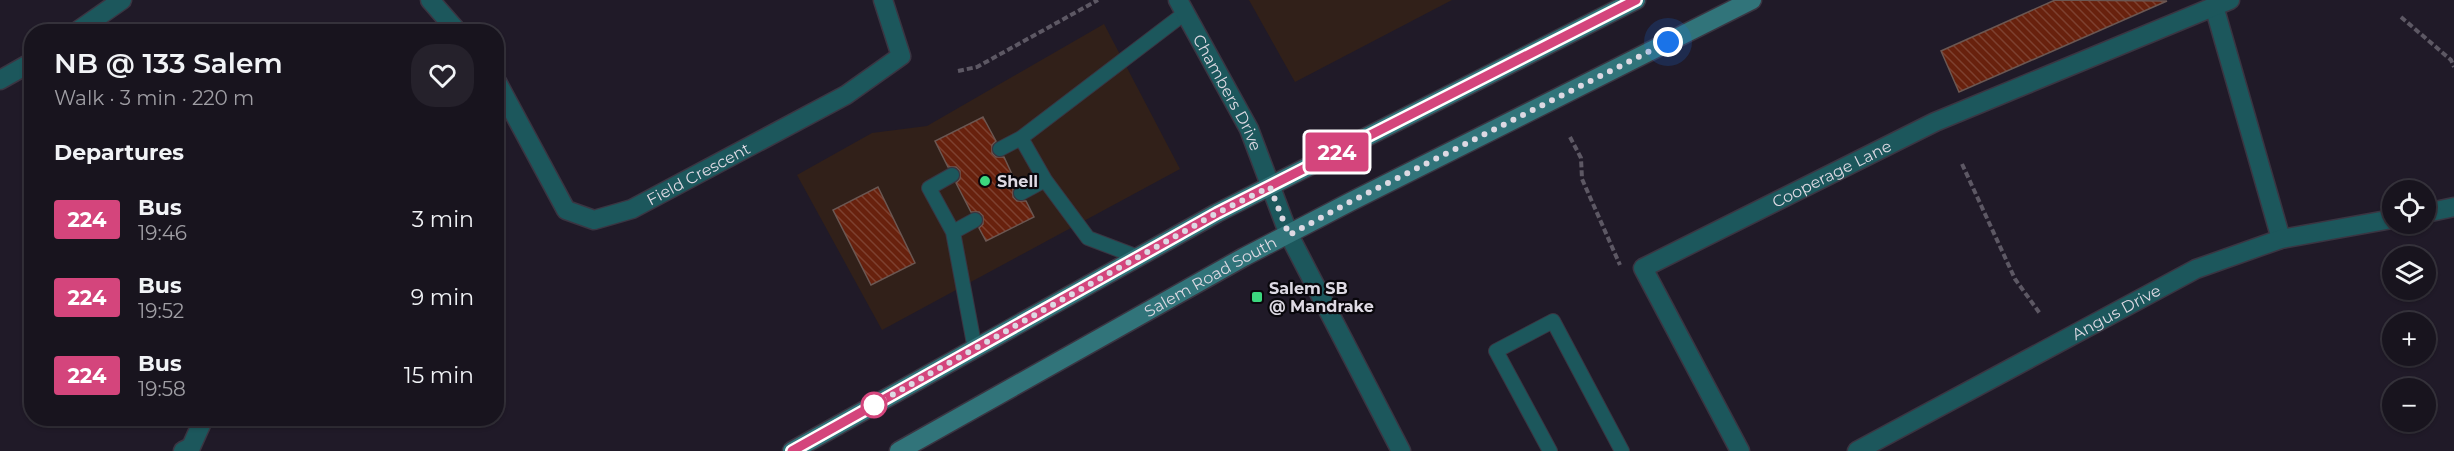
<!DOCTYPE html>
<meta charset="utf-8">
<style>
body{margin:0;font-family:Montserrat,sans-serif;background:#25212b;color:#f1f3f6;height:100vh;display:flex;flex-direction:column;font-size:22px;white-space:nowrap}
*{box-sizing:border-box;margin:0}
p{font-size:20px;color:#9f9ea4}
.icon{flex:none;width:33px;height:33px;fill:none;stroke:currentColor;stroke-width:2;stroke-linecap:round;stroke-linejoin:round}
.map{position:relative;flex:1;overflow:hidden}
.sheet{position:absolute;left:24px;top:24px;width:480px;height:402px;display:flex;flex-direction:column;background:#18141e;border-radius:24px;box-shadow:0 2px 4px #0004,0 0 0 2px #36333c}
.sheet>*{flex:none}
.badge{padding:0 12px;border-radius:4px;font-size:21px;line-height:39px}
.fabs{position:absolute;left:2382px;top:180px;display:grid;gap:12px}
.fabs a{display:grid;place-items:center;width:54px;height:54px;border-radius:50%;background:#18141e;box-shadow:0 2px 4px #0004,0 0 0 2px #36333c;font-size:30px}
.you{position:absolute;width:30px;height:30px;margin:-15px;border:4px solid #fff;border-radius:50%;background:#1a73e8;box-shadow:0 0 0 9px #1a73e833}
.map>.badge{position:absolute;translate:-50% -50%;box-shadow:0 0 0 3px #fff}
h2{padding:0 30px;font-size:22px;line-height:54px}
.round{display:grid;place-items:center;flex:none;width:63px;height:63px;border-radius:24px;background:#25212b}
.head{display:flex;align-items:center;justify-content:space-between;height:102px;padding:0 30px}
h1{font-size:28px;font-weight:600;line-height:45px}
ul{padding:0;list-style:none}
li{display:flex;align-items:center;gap:18px;height:78px;padding:0 30px}
li div{flex:1}
li b{display:block;font-size:22px}
li em{font-style:normal}
li .badge{min-width:66px;font-weight:700;text-align:center}
.map>svg:first-child{display:block}
.commercial{fill:#312019}
.building{fill:url(#building-back-hatch);stroke:#6b5752;stroke-width:1.5}
.lines{fill:none;stroke-linecap:round;stroke-linejoin:round}
.service-casing{stroke:#3a3542;stroke-width:16}
.minor-casing{stroke:#3a3542;stroke-width:21}
.tertiary-casing{stroke:#3a3542;stroke-width:21}
.secondary-casing{stroke:#3a3542;stroke-width:21}
.path{stroke:#5d5864;stroke-width:4;stroke-dasharray:6 3;stroke-linecap:butt}
.service{stroke:#1c575c;stroke-width:14}
.minor{stroke:#1c575c;stroke-width:18}
.tertiary{stroke:#1c575c;stroke-width:18}
.secondary{stroke:#31747a;stroke-width:18}
.line-casing{stroke:#fff;stroke-width:14}
.line{stroke:#d4457c;stroke-width:9}
.walk{stroke:#ddd9e3;stroke-width:6;stroke-dasharray:0 10.8}
.poi-dot{fill:#3cd77e;stroke:#09070c;stroke-width:2}
.stop-dot{fill:#fff;stroke:#d4457c;stroke-width:3}
.labels{text-anchor:middle;dominant-baseline:central;stroke-width:4.5;stroke-linejoin:round;paint-order:stroke}
.street-label{font-size:16px;fill:#ddd9e3;stroke:#09070c}
.poi-label{font-size:16px;font-weight:bold;fill:#ddd9e3;stroke:#09070c;text-anchor:start}
</style>
<div class="map">
<svg width="2454" height="451" viewBox="0 0 2454 451">
<defs>
<pattern id="building-back-hatch" width="6" height="6" patternUnits="userSpaceOnUse" patternTransform="scale(1.5)"><rect width="6" height="6" fill="#68210d"/><path d="M-1 5l2 2M0 0l6 6M5-1l2 2" fill="none" stroke="#7d4130"/></pattern>
</defs>
<rect width="100%" height="100%" fill="#201a28"/>
<path class="commercial" d="M1249 0H1452L1295 82Z
M1104 24 1180 169 882 330 797 175 872 133 927 126Z"/>
<path class="building" d="M2055 0 2167 1 1959 92 1941 51Z
M983 117 996 141 992 145V153L996 157H1004L1017 185 1013 189V197L1017 201H1026L1034 217 986 241 979 228 983 224V216L979 212H971L956 183 960 179V171L956 167H948L935 141Z
M878 187 915 263 871 285 833 210Z"/>
<g class="lines">
<defs>
<path id="service" d="M1021 138 1185 13
M1000 149 1021 138 1045 180
M952 175 929 188 953 232
M1021 193 1045 180 1088 238 1138 257
M975 220 953 232 975 349
M1550 451 1496 351 1553 321 1622 451"/>
<g id="minor">
<path d="M430 0 458 32"/>
<path d="M2214 6 2281 239"/>
<path d="M76 32 122 0"/>
<path d="M0 80 32 62"/>
<path id="s1" d="M496 80 566 210 594 220 632 209 846 95 901 56 883 0"/>
<path d="M2426 213 2454 207"/>
<path d="M183 451 191 447 204 418"/>
<path id="s2" d="M1740 451 1643 268 1935 122 2230 0"/>
<path id="s3" d="M1857 451 2196 269 2281 239 2392 219"/>
</g>
<g id="tertiary">
<path id="s4" d="M1178 0 1249 129 1289 235 1401 451"/>
</g>
<g id="secondary">
<path d="M792 451 1217 213 1636 0"/>
<path id="s5" d="M899 451 1244 257 1350 202 1752 0"/>
</g>
</defs>
<use href="#service" class="service-casing"/>
<use href="#minor" class="minor-casing"/>
<use href="#tertiary" class="tertiary-casing"/>
<use href="#secondary" class="secondary-casing"/>
<path class="path" d="M2401 17 2451 60 2454 67
M958 71 977 67 1098 0
M1570 137 1581 158 1582 179 1620 265
M1962 164 2015 279 2041 315"/>
<use href="#service" class="service"/>
<use href="#minor" class="minor"/>
<use href="#tertiary" class="tertiary"/>
<use href="#secondary" class="secondary"/>
</g>
<g class="lines">
<defs>
<path id="line" d="M792 451 1217 213 1636 0"/>
</defs>
<use href="#line" class="line-casing"/>
<use href="#line" class="line"/>
<path class="walk" d="M874 405 1217 213 1270 187 1289 235 1350 202 1668 42"/>
</g>
<g class="poi-dot">
<circle cx="985" cy="181" r="6"/>
<rect x="1251" y="291" width="12" height="12" rx="3"/>
</g>
<circle class="stop-dot" cx="874" cy="405" r="12"/>
<g class="labels">
<g class="street-label">
<text stroke="none"><textPath href="#s4" startOffset="105">Chambers Drive</textPath></text>
<text stroke="none"><textPath href="#s1" startOffset="292">Field Crescent</textPath></text>
<text stroke="none"><textPath href="#s2" startOffset="418">Cooperage Lane</textPath></text>
<text stroke="none"><textPath href="#s5" startOffset="357">Salem Road South</textPath></text>
<text stroke="none"><textPath href="#s3" startOffset="294">Angus Drive</textPath></text>
</g>
<g class="poi-label">
<text x="997" y="181">Shell</text>
<text x="1269" y="288">Salem SB<tspan x="1269" dy="18">@ Mandrake</tspan></text>
</g>
</g>
</svg>
<div class="fabs">
<a><svg class="icon" aria-label="locate" viewBox="0 0 24 24"><circle cx="12" cy="12" r="6"/><path d="M12 2v4M12 18v4M2 12h4M18 12h4"/></svg></a>
<a><svg class="icon" aria-label="layers" viewBox="0 0 24 24"><path d="M12 4l9 5-9 5-9-5zM3 14l9 5 9-5"/></svg></a>
<a>+</a>
<a>−</a>
</div>
<div class="you" style="left:1668px;top:42px"></div>
<b class="badge" style="left:1337px;top:152px;background:#d4457c;color:#fff">224</b>
<section class="sheet">
<div class="head"><div><h1>NB @ 133 Salem</h1><p>Walk · 3 min · 220 m</p></div><a class="round"><svg class="icon" aria-label="heart" viewBox="0 0 24 24"><path d="M12 20l-8-8c-3-5 5-10 8-4 3-6 11-1 8 4z"/></svg></a></div>
<h2>Departures</h2>
<ul>
<li><span class="badge" style="background:#d4457c;color:#fff">224</span><div><b>Bus</b><p>19:46</p></div><em>3 min</em></li>
<li><span class="badge" style="background:#d4457c;color:#fff">224</span><div><b>Bus</b><p>19:52</p></div><em>9 min</em></li>
<li><span class="badge" style="background:#d4457c;color:#fff">224</span><div><b>Bus</b><p>19:58</p></div><em>15 min</em></li>
</ul>
</section>
</div>
